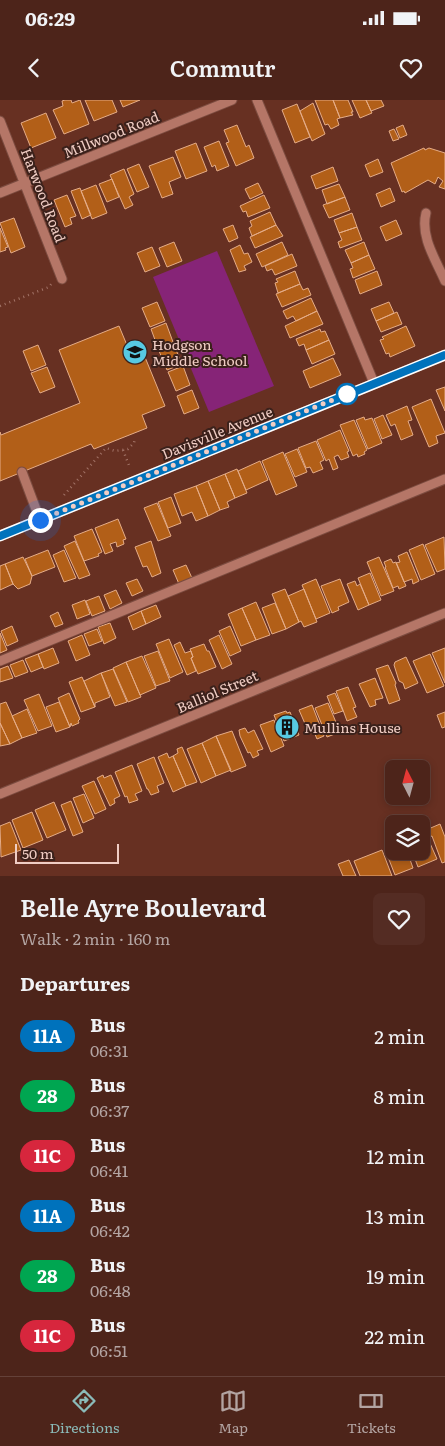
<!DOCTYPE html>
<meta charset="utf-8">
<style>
body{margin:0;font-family:Literata,serif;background:#542c23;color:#f1f3f6;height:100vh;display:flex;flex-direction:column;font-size:19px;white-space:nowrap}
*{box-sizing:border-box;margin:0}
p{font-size:16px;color:#b3a4a2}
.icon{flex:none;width:28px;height:28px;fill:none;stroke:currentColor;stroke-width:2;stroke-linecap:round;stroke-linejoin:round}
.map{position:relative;height:776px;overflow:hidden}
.panel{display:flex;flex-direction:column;background:#4d241a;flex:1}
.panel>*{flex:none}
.badge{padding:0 10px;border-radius:16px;font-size:18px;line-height:32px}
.needle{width:32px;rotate:354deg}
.tools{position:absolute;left:385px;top:660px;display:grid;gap:10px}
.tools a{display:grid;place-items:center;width:45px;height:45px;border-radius:8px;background:#4d241a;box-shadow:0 2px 8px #0003,0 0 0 1px #644139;font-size:25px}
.scale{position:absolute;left:15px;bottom:12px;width:104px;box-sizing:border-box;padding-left:5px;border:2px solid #f0cdc4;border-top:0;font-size:14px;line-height:18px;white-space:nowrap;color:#f0cdc4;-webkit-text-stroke:4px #3b211b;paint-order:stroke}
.you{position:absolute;width:25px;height:25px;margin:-12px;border:4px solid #fff;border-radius:50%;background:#1a73e8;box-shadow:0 0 0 8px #1a73e833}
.map>.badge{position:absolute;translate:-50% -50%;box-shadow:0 0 0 2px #fff}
h2{padding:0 20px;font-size:19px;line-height:45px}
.round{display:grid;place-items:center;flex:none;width:52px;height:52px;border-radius:8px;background:#542c23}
.head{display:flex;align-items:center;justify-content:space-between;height:85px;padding:0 20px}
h1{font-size:24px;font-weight:600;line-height:38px}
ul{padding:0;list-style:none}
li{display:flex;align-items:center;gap:15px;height:60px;padding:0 20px}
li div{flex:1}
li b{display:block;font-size:19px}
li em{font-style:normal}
li .badge{min-width:55px;font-weight:700;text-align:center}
.status{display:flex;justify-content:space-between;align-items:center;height:35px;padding:0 25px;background:#4d241a;direction:ltr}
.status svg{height:14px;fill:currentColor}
header{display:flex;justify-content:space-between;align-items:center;height:65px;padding:0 20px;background:#4d241a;font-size:22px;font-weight:600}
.menu{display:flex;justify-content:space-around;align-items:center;height:70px;border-top:1px solid #644139;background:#4d241a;font-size:14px;color:#b3a4a2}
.menu a{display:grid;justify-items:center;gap:2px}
.menu .active{color:#8bbbb9}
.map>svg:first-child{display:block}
.green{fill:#862477}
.building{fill:#b25f18;stroke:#e5ac87}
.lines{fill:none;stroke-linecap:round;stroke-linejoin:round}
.minor-casing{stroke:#7c4c40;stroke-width:11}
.path{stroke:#a37468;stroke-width:2.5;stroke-dasharray:1 4;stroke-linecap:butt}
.minor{stroke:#b57667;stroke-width:9}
.line-casing{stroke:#fff;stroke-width:11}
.line{stroke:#0072bc;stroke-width:8}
.walk{stroke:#f0cdc4;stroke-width:5;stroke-dasharray:0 9}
.stop-dot{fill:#fff;stroke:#0072bc;stroke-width:2.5}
.labels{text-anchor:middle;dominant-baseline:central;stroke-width:4;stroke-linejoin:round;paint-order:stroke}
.street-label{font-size:14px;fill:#f0cdc4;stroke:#3b211b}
.poi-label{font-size:14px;fill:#f0cdc4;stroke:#3b211b;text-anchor:start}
</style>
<div class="status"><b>06:29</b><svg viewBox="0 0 49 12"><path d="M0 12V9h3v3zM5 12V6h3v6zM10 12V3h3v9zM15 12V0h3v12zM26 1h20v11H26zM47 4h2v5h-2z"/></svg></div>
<header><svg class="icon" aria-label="back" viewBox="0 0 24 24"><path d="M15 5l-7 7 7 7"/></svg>Commutr<svg class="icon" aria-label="heart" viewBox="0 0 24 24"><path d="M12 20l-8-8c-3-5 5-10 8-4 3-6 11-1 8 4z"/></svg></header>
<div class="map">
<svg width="445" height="776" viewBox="0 0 445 776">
<rect width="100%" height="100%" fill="#673022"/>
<path class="green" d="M217 151 274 286 209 312 153 177Z"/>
<path class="building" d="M65 0H71L72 3 80 0 89 24 64 34 53 10 63 6 62 1Z
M85 0H112L117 12 94 21Z
M120 0H140L123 7Z
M315 0H333L340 18 337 19 339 25 331 29 328 24 325 25Z
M333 0H348L353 12H351L353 15 340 18Z
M352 0H366L372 13 360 18Z
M366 0H381L384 6 371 11Z
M313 3 325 34 312 41 300 11Z
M297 4 310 37 295 43 282 10Z
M46 13 56 38 31 48 21 23Z
M237 25 246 47 249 45 254 58 236 66 226 43 229 42 224 30Z
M403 25 407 35 400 38 396 28Z
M394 29 399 39 393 41 389 31Z
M219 41 229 66 217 71 215 65 212 67 204 47Z
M196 43 207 71 186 79 175 51Z
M424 48 425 50 429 48 445 53V89L439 87 443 81 438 77 435 84 428 80 405 93 404 91 402 92 391 63Z
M173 57 181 77 169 82 173 94 162 98 149 66Z
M378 59 383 72 370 77 365 65Z
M139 64 149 87 137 92 127 69Z
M333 67 338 81 316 89 311 76Z
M124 69 134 94 129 97 133 105 125 109 110 75Z
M112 79 119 97 107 102 99 84Z
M258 83 263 93 250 99 245 89Z
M339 84 345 97 327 104 322 90Z
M96 85 107 113 92 119 81 91Z
M80 88 91 115 82 119 71 91Z
M390 88 395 101 381 107 376 94Z
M67 95 76 116 70 118 72 124 65 127 54 100Z
M264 95 270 108 248 117 246 111 243 112 240 106Z
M345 97 350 110 329 118 323 105Z
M270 112 276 125 252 136 249 128 252 126 250 121Z
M352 113 357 127 339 133 334 120Z
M14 118 25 147 11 153 0 123Z
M396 120 402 134 386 141 380 127Z
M233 125 238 138 229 142 223 129Z
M276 125 283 136 255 148 250 137Z
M357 127 362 140 340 148 338 142 342 140 339 133Z
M0 128 8 147 5 148 6 150 0 152Z
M174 142 182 161 167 167 159 148Z
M282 142 288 155 262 167 256 154Z
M364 142 369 155 351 163 345 150Z
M240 145 244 154 248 153 252 162 244 166 246 170 239 172 230 150Z
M152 147 160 166 145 172 137 153Z
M292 154 297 166 275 175 272 169 267 171 265 166Z
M369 155 375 169 353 178 350 169 353 168 351 163Z
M295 171 300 184 278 193 275 183 278 182 276 179Z
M377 171 382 185 360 194 355 180Z
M300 184 303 190 308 188 311 195 282 207 276 194Z
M311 198 317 211 296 221 293 216 287 219 283 211Z
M157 202 165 221 150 227 142 208Z
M389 202 394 213 376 221 371 209Z
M317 211 323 224 290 238 285 226Z
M397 212 402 224 381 232 376 221Z
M166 223 173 242 158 248 151 229Z
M119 226 129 250 140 245 165 306 142 315 147 328 94 349 91 344 0 381V332L1 335 80 303 59 250Z
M406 226 415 246 390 257 389 253 386 254 380 240 384 239 382 237Z
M320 229 321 232 325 231 329 240 306 250 304 244 299 246 296 239Z
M329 240 335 254 312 264 306 250Z
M38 245 46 265 31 271 23 251Z
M174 245 182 264 167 270 159 251Z
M333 258 341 275 310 288 303 271Z
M183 266 190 285 176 291 168 272Z
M47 267 55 287 40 293 31 273Z
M445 287V311L436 290Z
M192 290 199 308 184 314 177 296Z
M431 299 445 333 436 336 438 343 429 347 412 307Z
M407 306 412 320 408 321 413 335 401 340 395 324 391 326 386 315Z
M383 315 392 335 382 339 374 319Z
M364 317 365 320 372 318 382 343 368 349 356 320Z
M354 320 367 350 364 352 365 354 358 357 357 354 353 356 340 325Z
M340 330 349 351 347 352 349 357 341 360 338 355 334 357 338 368 333 370 329 359 326 361 317 340Z
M316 341 324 360 320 362 323 369 313 373 310 367 306 368 298 348Z
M297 349 307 372 295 377 285 354Z
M283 352 297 386 276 395 262 361Z
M260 361 268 380 246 390 238 371Z
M237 369 247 393 235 398 225 374Z
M225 374 235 398 227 402 229 407 220 410 208 381Z
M208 381 220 410 208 416 196 386Z
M196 386 208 416 196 421 192 412 182 416 174 394Z
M171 397 181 423 168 428 158 402Z
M157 403 171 436 158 441 144 408Z
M118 419 126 439 123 440 124 444 117 447 116 442 110 444 113 451 105 454 95 428Z
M92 429 102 452 98 454 99 456 84 461 74 436Z
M444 437 445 469 437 472 425 445Z
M75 441 90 475 79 479 64 446Z
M151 441 161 473 152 477 147 466 143 467 135 447Z
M423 444 435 474 421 480 409 450Z
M48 450 55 467 32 476 25 459Z
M64 450 76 478 64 482 53 455Z
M407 452 419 481 413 484 412 479 404 482 396 463 400 462 398 456Z
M23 457 32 476 30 484 18 489 13 484 5 464Z
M379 457 394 491 381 496 367 462Z
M391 459 393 463 396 462 406 486 399 489 398 486 393 488 385 467H386L384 462Z
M5 464 13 484 0 490V466Z
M186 465 192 478 179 484 173 470Z
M370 473 381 500 369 505 358 478Z
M137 479 143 491 132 496 126 483Z
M316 479 330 513 316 519 302 485Z
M340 479 349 502 338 507 339 510 332 513 321 486Z
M355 481 357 486 360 484 369 505 358 510 347 484Z
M285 489 299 522 286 529 272 494Z
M304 489 317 522 304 527 301 521 299 522 288 496Z
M116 490 122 503 110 509 104 495Z
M99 496 105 511 92 516 86 501Z
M85 500 90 514 77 519 72 505Z
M256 502 270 535 256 540 242 508Z
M275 503 286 529 272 534 262 508Z
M156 505 161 517 146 524 141 511Z
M242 508 256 540 241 546 228 514Z
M141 511 146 524 133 530 128 517Z
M58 512 63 524 55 527 50 516Z
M110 523 116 538 104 544 98 527Z
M12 526 18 541 7 546 1 531Z
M230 526 241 551 230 556 219 531Z
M97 529 102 541 89 546 84 534Z
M0 533 7 550 0 553Z
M82 535 90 555 76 561 68 541Z
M219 535 232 564 222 569 209 540Z
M169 539 183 572 170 578 156 544Z
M180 542 185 553 191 551 193 557 191 558 196 571 187 575 174 545Z
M204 544 207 551H209L216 567 198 574 191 558 193 557 190 549Z
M53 548 59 563 44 569 38 554Z
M445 548V583L432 553Z
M158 551 170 581 156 586 144 556Z
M38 554 43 567 31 572 25 559Z
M430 554 444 586 427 593 413 561Z
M142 556 156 588 140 595 126 562Z
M406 557 418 583 405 589 403 583 399 581 394 565 395 562Z
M23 560 28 572 15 577 10 565Z
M126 562 141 597 128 602 113 568Z
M388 565 396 583 395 585 400 600 389 604 376 569Z
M8 566 13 578 0 582V569Z
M113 569 127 602 115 606 101 573Z
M101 573 110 597 95 603V607L84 581Z
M82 577 95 607 81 612 69 582Z
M375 578 383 598 375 600 376 605 370 607 359 584Z
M348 587 356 607 353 608 357 617 347 621 336 591Z
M69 593 80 619 78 621 79 623 72 626 71 623 70 627 58 598Z
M335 593 343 611 334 614 327 596Z
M39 594 52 626 38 631 24 600Z
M6 602 22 638 10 644 0 623V604Z
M59 602 70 627 56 632 46 607Z
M328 603 340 632 327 637 315 608Z
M312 605 324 636 317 639 314 632 311 633 308 625 306 626 299 610Z
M27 609 37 633 22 638 12 616Z
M286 611 287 613 290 612 299 635 284 641 274 615Z
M445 612V627L442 628 437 615Z
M274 620 284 646 271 652 260 625Z
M0 623 10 644 0 646Z
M245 628 248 633 254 630 263 649 257 651 259 655 253 658 250 652 248 653 240 636 239 630Z
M232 631 246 666 231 672 216 636Z
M216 636 231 670 216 676 202 643Z
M202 643 216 676 201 683 187 649Z
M182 647 197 682 186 686 173 656 178 653 177 649Z
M167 653 169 658 173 656 186 686 173 692 158 657Z
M154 657 164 683 157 686 159 692 151 695 148 689H147L137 664Z
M132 665 142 691 135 694 138 700 129 703 127 696 125 697 115 672Z
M103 675 104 678 111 675 120 696 114 699 115 703 110 706 97 678Z
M94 681 106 709 95 714 82 686Z
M84 694 94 718 83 723 73 698Z
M71 701 83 732 73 736 61 705Z
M54 702 66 730 47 738 35 710Z
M32 712 43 740 23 748 12 720Z
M10 722 21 750 1 757 0 726Z
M440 724 445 737V762L442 763 432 736 429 737 426 730Z
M421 736 424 743 429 741 437 759 418 767 412 751H421Z
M382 750 392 776H360L354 761Z
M401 751H407L413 768 395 775 388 757Z
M349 760 356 776H343L338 764Z"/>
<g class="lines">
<defs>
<path id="minor" d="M257 0 374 283
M0 21 62 179
M0 93 232 0
M426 113C420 137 436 160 445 181
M22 372 40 420
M0 436 445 255
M0 561 445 379
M0 694 445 513"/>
</defs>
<use href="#minor" class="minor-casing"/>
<path class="path" d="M0 206 49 187 52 183
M123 350 130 368
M64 395 106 348 115 351 128 349 134 343 135 338"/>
<use href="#minor" class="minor"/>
</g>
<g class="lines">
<defs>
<path id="line" d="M0 436 445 255"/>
</defs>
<use href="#line" class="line-casing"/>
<use href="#line" class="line"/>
<path class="walk" d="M40 420 347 294"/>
</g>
<defs>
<symbol id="school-disc" viewBox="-11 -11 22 22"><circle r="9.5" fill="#57c9e2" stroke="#3b211b"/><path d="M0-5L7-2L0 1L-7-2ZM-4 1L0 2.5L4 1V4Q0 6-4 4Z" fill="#111"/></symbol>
<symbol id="building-disc" viewBox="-11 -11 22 22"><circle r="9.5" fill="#57c9e2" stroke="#3b211b"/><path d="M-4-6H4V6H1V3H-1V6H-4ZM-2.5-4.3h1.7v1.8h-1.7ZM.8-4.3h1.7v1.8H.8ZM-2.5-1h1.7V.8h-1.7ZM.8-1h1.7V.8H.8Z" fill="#111"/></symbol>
</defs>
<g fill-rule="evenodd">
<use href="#school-disc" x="121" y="238" width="28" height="28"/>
<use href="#building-disc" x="273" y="613" width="28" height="28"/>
</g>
<circle class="stop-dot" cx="347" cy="294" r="10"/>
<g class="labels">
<g class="street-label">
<text transform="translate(111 34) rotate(-22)">Millwood Road</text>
<text transform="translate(44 95) rotate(69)">Harwood Road</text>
<text transform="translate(217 332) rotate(-22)">Davisville Avenue</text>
<text transform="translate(217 591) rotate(-23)">Balliol Street</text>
</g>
<g class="poi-label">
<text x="152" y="244">Hodgson<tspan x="152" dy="16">Middle School</tspan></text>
<text x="304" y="627">Mullins House</text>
</g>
</g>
</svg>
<div class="tools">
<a><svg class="needle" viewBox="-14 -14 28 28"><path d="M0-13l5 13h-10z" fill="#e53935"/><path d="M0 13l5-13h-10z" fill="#b3a4a2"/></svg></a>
<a><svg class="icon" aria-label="layers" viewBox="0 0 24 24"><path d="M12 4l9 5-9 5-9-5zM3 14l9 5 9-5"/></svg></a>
</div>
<div class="scale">50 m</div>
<div class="you" style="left:40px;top:420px"></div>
</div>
<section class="panel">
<div class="head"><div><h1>Belle Ayre Boulevard</h1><p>Walk · 2 min · 160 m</p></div><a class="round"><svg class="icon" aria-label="heart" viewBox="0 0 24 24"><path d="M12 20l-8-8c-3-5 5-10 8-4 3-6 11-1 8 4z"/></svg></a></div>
<h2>Departures</h2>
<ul>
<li><span class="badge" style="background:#0072bc;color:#fff">11A</span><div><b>Bus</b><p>06:31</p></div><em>2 min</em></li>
<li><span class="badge" style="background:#00a651;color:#fff">28</span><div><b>Bus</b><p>06:37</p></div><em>8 min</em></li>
<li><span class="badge" style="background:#d7263d;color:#fff">11C</span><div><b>Bus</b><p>06:41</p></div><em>12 min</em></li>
<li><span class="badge" style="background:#0072bc;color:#fff">11A</span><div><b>Bus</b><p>06:42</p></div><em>13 min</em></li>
<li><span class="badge" style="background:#00a651;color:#fff">28</span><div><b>Bus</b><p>06:48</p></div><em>19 min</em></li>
<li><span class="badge" style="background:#d7263d;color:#fff">11C</span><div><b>Bus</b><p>06:51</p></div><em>22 min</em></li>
</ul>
</section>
<nav class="menu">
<a class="active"><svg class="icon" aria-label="directions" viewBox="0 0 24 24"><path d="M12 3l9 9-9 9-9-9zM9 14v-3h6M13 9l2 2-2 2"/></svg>Directions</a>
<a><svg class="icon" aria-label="map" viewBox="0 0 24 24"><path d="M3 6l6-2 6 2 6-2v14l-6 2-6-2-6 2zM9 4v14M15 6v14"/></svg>Map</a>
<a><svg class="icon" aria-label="tickets" viewBox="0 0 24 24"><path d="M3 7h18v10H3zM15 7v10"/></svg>Tickets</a>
</nav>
